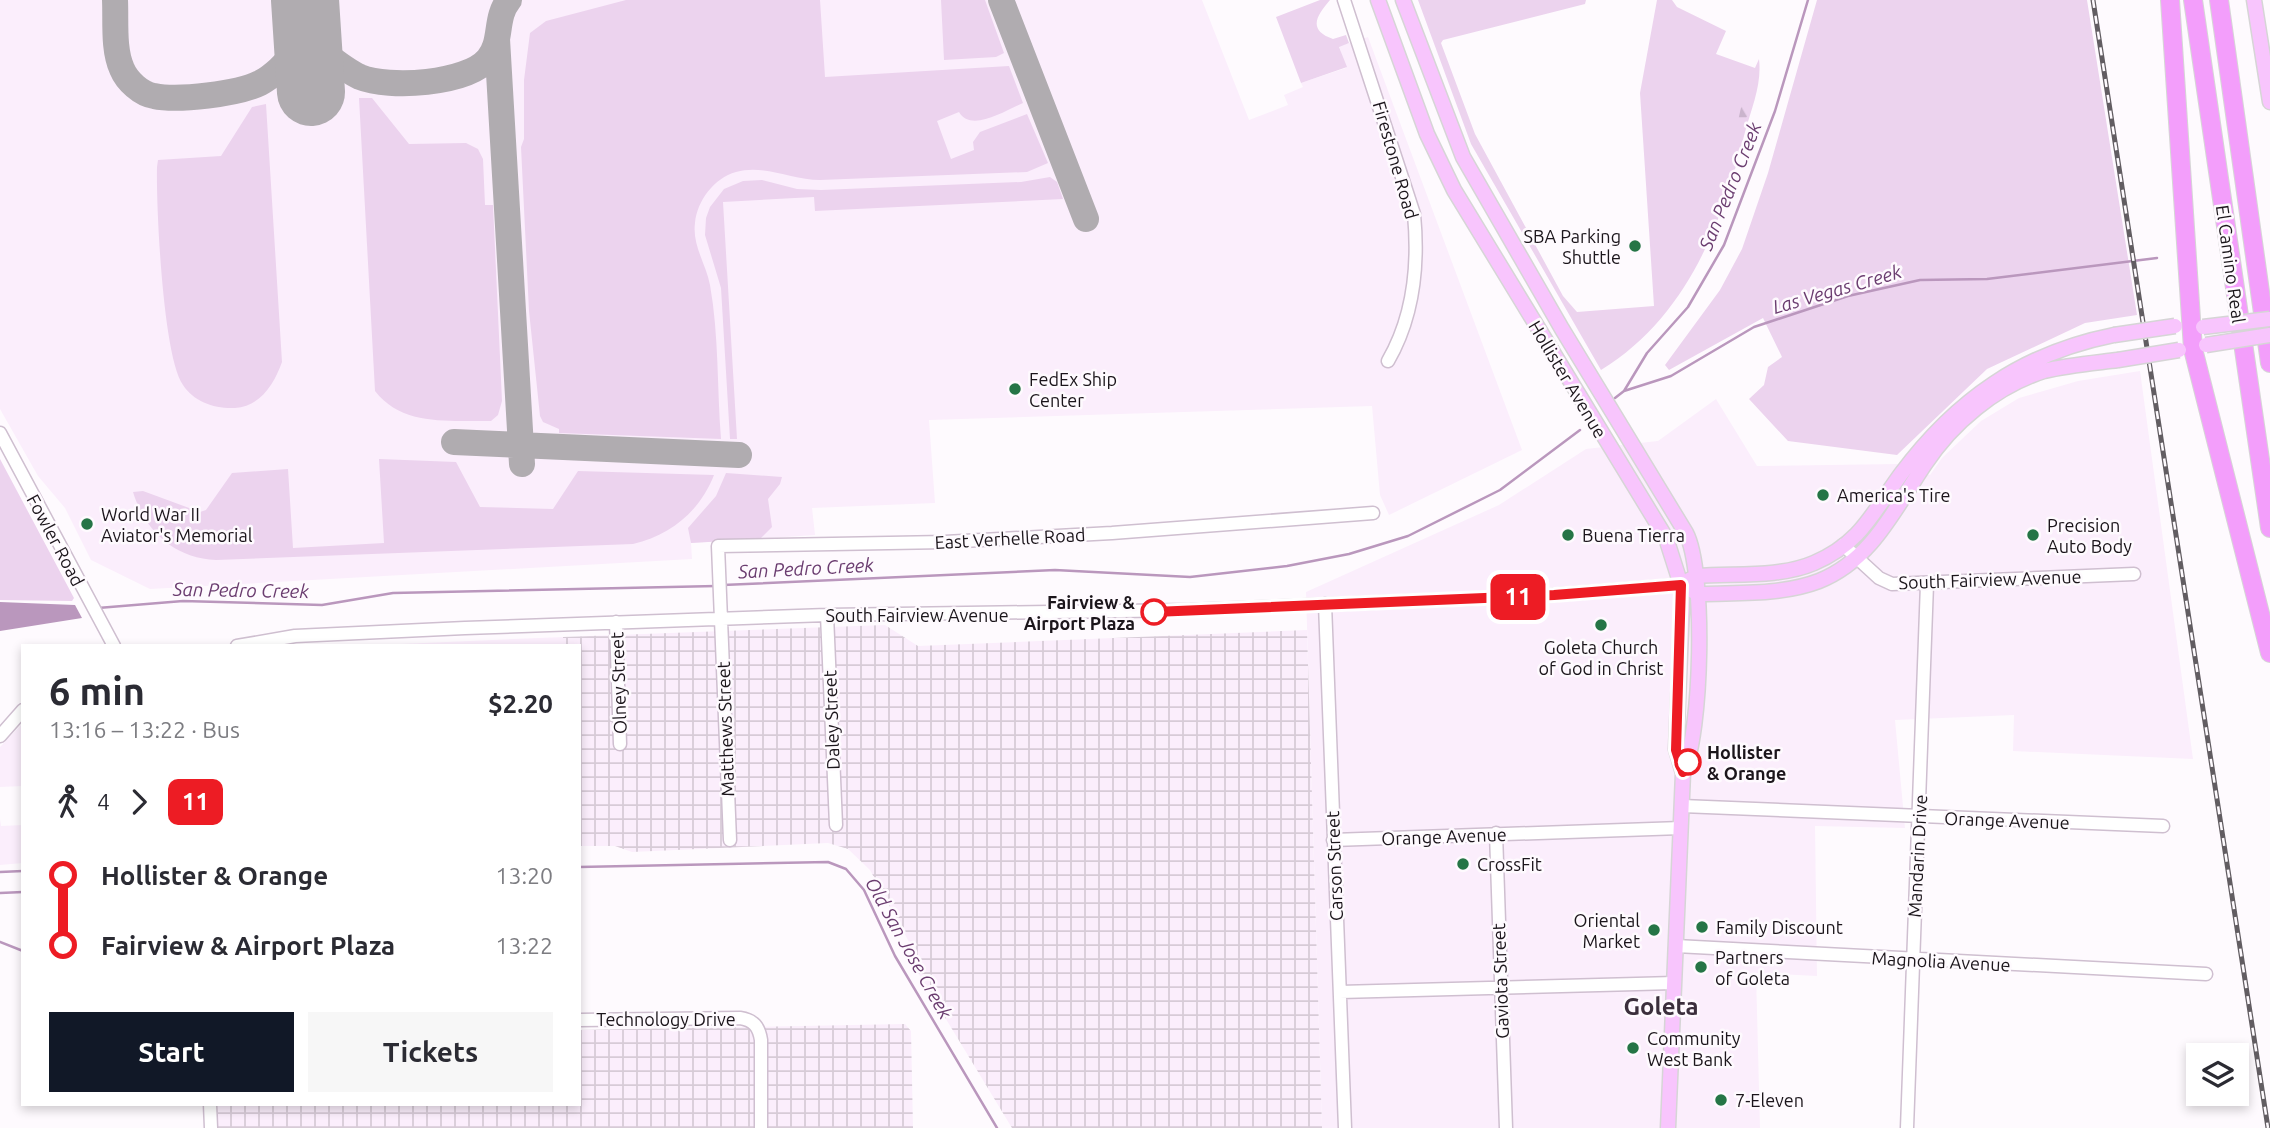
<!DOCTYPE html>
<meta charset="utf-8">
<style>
body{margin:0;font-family:Ubuntu,sans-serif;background:#f7f7f7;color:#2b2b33;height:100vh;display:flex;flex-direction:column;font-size:26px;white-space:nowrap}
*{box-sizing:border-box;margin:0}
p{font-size:23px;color:#7c7c81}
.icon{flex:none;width:38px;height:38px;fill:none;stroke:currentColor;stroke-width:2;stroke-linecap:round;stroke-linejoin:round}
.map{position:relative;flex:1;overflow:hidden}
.side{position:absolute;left:21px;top:644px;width:560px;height:462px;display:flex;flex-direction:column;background:#fff;border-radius:0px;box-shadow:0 4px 10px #0003}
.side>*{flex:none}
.badge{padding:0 14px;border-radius:10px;font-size:24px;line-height:46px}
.controls{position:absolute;left:2186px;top:1043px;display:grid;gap:14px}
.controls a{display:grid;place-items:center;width:63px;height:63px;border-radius:0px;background:#fff;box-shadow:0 4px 10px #0003;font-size:35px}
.map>.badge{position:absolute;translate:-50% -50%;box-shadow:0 0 0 4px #fff}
.legs{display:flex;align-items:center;gap:10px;height:77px;padding:0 28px;font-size:23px}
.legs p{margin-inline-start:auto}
.head{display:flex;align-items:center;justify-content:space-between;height:119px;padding:0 28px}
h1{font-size:38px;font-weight:600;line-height:52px}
.primary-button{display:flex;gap:14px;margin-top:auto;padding:14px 28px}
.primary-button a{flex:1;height:80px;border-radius:0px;background:#111827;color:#fff;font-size:28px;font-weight:600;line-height:80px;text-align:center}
.primary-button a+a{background:#f7f7f7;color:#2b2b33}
ul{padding:0 28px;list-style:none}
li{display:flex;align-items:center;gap:24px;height:70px;font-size:26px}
li i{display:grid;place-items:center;width:10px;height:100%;margin:0 9px;background:currentColor}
li i::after{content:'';width:18px;height:18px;margin:-9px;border:5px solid;border-radius:50%;background:#fff}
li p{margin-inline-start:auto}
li:first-child i{background:linear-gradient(#0000 50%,currentColor 0)}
li:last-child i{background:linear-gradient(currentColor 50%,#0000 0)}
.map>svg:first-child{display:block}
.built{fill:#fbeefc}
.industrial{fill:url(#industrial-grid)}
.green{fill:#ecd3ee}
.forest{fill:url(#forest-firs)}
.water{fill:#ba97bd}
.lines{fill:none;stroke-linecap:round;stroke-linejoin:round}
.stream{stroke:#ba97bd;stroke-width:2.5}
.taxiway{stroke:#b0acb0;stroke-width:26}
.runway{stroke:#b0acb0;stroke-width:68}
.minor-casing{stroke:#cfbfd0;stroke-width:15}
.major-casing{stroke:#d6d5d6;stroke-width:17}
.highway-casing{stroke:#d6d5d6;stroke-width:20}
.minor{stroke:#fff;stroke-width:12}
.major{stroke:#f8c5fd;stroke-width:14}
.highway{stroke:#f39efb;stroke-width:18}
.rail-casing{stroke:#625d62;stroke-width:5}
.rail{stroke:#fefafe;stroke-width:2.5;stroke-dasharray:8;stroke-linecap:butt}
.major-bridge-casing{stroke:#d6d5d6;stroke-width:17;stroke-linecap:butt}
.major-bridge{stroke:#f8c5fd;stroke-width:14}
.line-1-casing{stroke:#fff;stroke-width:16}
.line-1{stroke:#ed1c24;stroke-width:10}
.poi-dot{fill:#257546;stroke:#fefafe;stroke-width:2.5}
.stop-1-dot{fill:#fff;stroke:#ed1c24;stroke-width:3.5}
.labels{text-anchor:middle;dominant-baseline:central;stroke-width:5;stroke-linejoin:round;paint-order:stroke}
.street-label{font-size:18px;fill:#1b151b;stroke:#fefafe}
.poi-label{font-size:18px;fill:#1b151b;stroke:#fefafe;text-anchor:start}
.stop-label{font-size:18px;font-weight:bold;fill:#1b151b;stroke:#fefafe;text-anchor:end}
.water-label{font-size:19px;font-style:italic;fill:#6b3d70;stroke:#fefafe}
.district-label{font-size:24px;font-weight:bold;fill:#3b2f3c;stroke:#fefafe}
</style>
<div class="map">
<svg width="2270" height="1128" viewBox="0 0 2270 1128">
<defs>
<pattern id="industrial-grid" width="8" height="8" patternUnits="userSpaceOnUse" patternTransform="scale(1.75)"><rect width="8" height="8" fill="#fbeefc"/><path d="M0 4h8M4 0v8" fill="none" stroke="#d7cbd7"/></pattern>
<pattern id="forest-firs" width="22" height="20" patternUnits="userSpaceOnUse" patternTransform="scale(1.75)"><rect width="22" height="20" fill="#ecd3ee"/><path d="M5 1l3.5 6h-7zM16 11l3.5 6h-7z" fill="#cab4cc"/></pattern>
</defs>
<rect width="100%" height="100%" fill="#fefafe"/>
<path class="built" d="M0 0H1202L1249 120 1288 105 1284 95 1303 87 1301 83 1346 68 1339 46 1368 37 1522 450 1389 515 1380 495 1372 406 929 420 935 503 812 508 815 535 691 543 692 559 150 589 91 560 65 508 38 476 0 409Z
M2140 371 2193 759 2013 751 2014 715 1895 720 1905 828 1815 826 1817 976 1756 973 1760 1128H1322L1306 592 1499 505 1586 449 1658 441 1716 399 1757 466 1898 464 1930 475 1942 458 1981 421 2019 398 2078 381Z
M563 637V646H354Z
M23 723V786L0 787V747Z
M0 819 1 826 23 825V863L0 865Z"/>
<path class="industrial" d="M885 625 918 646 1307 630 1322 1128H1012L912 963 915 953 870 870 848 849 828 843 632 852 615 846H579V646H563V637Z
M905 1024 911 1031 913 1128H218V1104H579V1030Z"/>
<path class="green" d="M626 0H820L825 77 1009 66 1023 103C1006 110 971 133 959 112L937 121 951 159 974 150 973 142 980 132 1027 114 1048 163 1027 172 820 180C792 180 764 164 736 172 714 178 697 201 695 223 692 245 706 264 710 285 719 335 717 389 721 439L559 433V429L543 422 540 416 529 311 521 147 524 139V80L530 33 546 21Z
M941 0H985L1004 53 996 57 944 60Z
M1320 0H1330C1318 14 1306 30 1333 39L1346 35 1349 43 1339 47 1347 67 1301 83 1276 17Z
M1418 0H1586L1585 4 1443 40 1441 43 1475 134 1563 296 1577 312 1654 306 1640 93 1657 0H1672L1677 7 1726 31 1716 54 1755 68 1759 59C1762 84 1752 107 1745 132 1722 225 1686 318 1601 370L1471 144Z
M1817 0H2087L2137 315 2085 323 1987 369 1897 455 1788 441 1749 399 1764 385 1768 367 1782 357 1763 318 1669 370 1665 365 1720 290 1742 249 1768 173Z
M359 98H372L409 144 466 143 478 149 483 159 485 205H493L502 401 498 415 491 421C449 420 403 427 375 391Z
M266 104 282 362C274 384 261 406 235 408 215 409 194 402 183 385 163 357 156 207 157 167L158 160 221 156 252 107Z
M1050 177 1057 182 1063 199 815 211 814 197 723 202 737 439H730L721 288 705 235 706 218 710 207 724 189 743 181 762 180 797 189 821 190 1021 182Z
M0 459 74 598 72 601 0 600Z
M379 459 456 462 480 507 553 509 578 471 714 475C700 511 671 535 633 544L216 560C174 558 145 531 133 492L143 491 200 512 206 510 232 473 288 469 293 548 384 543Z
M726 473 782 477 780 484 768 499 772 527 760 539 691 543 688 528 716 496Z"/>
<path class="forest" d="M1759 69 1750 113 1741 124 1738 121 1744 94 1753 76 1752 72Z"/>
<path class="water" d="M0 602 75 605 82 618 0 631Z"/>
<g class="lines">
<path class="stream" d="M1624 391 1671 376 1754 327 1848 296 1920 280 1987 279 2157 258
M1615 398 1624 391 1647 353 1688 307 1724 245 1775 111 1808 0
M723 585 1055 570 1190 577 1287 566 1349 554 1408 536 1500 490 1580 430
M98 608 183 601 322 605 393 593 716 586
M579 867 828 862 846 869 864 890 895 956 997 1128
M0 872 23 871
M0 893 23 892
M0 942 23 951"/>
<path class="taxiway" d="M115 0C116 22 113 49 122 69 127 81 141 94 154 96 178 101 238 94 260 83 278 74 293 54 307 40 324 52 342 69 360 77 389 89 467 84 488 59 503 42 494 18 509 0
M1001 0 1086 219
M497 39 522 464
M454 442 739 455"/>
<path class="runway" d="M305 0 311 92"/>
<defs>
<path id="minor" d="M1344 0 1414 214C1419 266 1414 316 1388 361
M0 433 114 646
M1843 545 1879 578 1892 584 2134 574
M1325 604 1345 1128
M827 615 836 825
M616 622 620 744
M237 646 295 636 465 628 827 615 1190 610 1539 596 1681 585
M0 736 23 710
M1682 806 2163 826
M1496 833 1506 1128
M730 840 718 546 945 542 1112 533 1373 513
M1333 840 1681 828
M1676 946 2206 974
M1340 992 1674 983
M579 1020 740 1018C754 1020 759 1027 761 1040V1128
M210 1104 211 1128
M1907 1128 1927 584"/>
<path id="major" d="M1378 0 1427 134 1454 190 1666 538 1681 585 1682 608 1676 749 1683 773
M1403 0 1463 157 1562 329 1686 533C1706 571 1702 734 1683 773L1668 1128
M2254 0 2270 102
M1689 580 1697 576C1734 573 1779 578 1814 563 1861 543 1873 512 1901 474 1956 400 2023 353 2114 335
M1691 590 1698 594C1737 593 1783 595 1819 581 1872 560 1895 508 1925 464 1952 423 1996 386 2044 371 2068 365 2094 363 2118 360"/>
<path id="highway" d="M2170 0 2193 349 2270 653
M2193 0 2270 528
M2219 0 2270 363"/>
</defs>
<use href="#minor" class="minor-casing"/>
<use href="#major" class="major-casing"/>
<use href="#highway" class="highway-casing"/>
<use href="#minor" class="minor"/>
<use href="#major" class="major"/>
<use href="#highway" class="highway"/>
<defs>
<path id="rail" d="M2093 0 2268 1128"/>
</defs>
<use href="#rail" class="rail-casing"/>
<use href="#rail" class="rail"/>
<defs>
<path id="major-bridge" d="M2203 327 2270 319
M2114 335 2175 326
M2206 345 2270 335
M2118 360 2179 350"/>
</defs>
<use href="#major-bridge" class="major-bridge-casing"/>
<use href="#major-bridge" class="major-bridge"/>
</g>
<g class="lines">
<defs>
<path id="line-1" d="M1154 612 1554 595 1681 585 1676 750 1683 772 1688 762"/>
</defs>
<use href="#line-1" class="line-1-casing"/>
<use href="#line-1" class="line-1"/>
</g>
<g class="poi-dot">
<circle cx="1635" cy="246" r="7"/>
<circle cx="1015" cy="389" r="7"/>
<circle cx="1823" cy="495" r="7"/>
<circle cx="87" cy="524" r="7"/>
<circle cx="1568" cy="535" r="7"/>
<circle cx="2033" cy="535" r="7"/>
<circle cx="1601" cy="625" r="7"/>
<circle cx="1463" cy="864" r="7"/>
<circle cx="1702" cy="927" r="7"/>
<circle cx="1654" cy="930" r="7"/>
<circle cx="1701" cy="967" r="7"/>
<circle cx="1633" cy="1048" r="7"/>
<circle cx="1721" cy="1100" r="7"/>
</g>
<g class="stop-1-dot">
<circle cx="1154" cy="612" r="12"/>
<circle cx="1688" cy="762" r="12"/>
</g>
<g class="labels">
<g class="street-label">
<text transform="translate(1396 160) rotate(74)">Firestone Road</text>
<text transform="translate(2231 264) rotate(82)">El Camino Real</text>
<text transform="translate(1568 379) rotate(59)">Hollister Avenue</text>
<text transform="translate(1010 538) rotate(-3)">East Verhelle Road</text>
<text transform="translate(56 540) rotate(62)">Fowler Road</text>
<text transform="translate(1990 579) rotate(-2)">South Fairview Avenue</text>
<text x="917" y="615">South Fairview Avenue</text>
<text transform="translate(618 683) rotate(-92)">Olney Street</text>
<text transform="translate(831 720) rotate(-92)">Daley Street</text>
<text transform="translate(725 729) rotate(-92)">Matthews Street</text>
<text transform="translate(2007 820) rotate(2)">Orange Avenue</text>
<text transform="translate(1444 836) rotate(-2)">Orange Avenue</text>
<text transform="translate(1917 856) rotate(-87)">Mandarin Drive</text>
<text transform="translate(1334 866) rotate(-92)">Carson Street</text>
<text transform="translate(1941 961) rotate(3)">Magnolia Avenue</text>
<text transform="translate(1500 981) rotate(-92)">Gaviota Street</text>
<text x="666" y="1019">Technology Drive</text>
</g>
<g class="poi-label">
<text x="1621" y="236" text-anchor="end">SBA Parking<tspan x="1621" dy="21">Shuttle</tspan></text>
<text x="1029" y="379">FedEx Ship<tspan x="1029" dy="21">Center</tspan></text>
<text x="1837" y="495">America's Tire</text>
<text x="101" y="514">World War II<tspan x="101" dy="21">Aviator's Memorial</tspan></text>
<text x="2047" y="525">Precision<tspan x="2047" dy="21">Auto Body</tspan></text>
<text x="1582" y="535">Buena Tierra</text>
<text x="1601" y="647" text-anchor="middle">Goleta Church<tspan x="1601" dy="21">of God in Christ</tspan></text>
<text x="1477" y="864">CrossFit</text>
<text x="1640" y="920" text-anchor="end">Oriental<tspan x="1640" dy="21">Market</tspan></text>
<text x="1716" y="927">Family Discount</text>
<text x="1715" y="957">Partners<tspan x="1715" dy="21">of Goleta</tspan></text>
<text x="1647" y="1038">Community<tspan x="1647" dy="21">West Bank</tspan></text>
<text x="1735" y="1100">7-Eleven</text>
</g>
<g class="stop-label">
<text x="1135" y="602">Fairview &amp;<tspan x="1135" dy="21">Airport Plaza</tspan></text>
<text x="1707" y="752" text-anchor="start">Hollister<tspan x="1707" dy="21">&amp; Orange</tspan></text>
</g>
<g class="water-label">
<text transform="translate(1730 186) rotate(-68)">San Pedro Creek</text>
<text transform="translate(1837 289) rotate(-16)">Las Vegas Creek</text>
<text transform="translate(806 568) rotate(-3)">San Pedro Creek</text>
<text transform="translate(241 590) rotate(1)">San Pedro Creek</text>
<text transform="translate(909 948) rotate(61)">Old San Jose Creek</text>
</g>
<g class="district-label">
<text x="1661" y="1006">Goleta</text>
</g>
</g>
</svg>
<div class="controls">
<a><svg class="icon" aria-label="layers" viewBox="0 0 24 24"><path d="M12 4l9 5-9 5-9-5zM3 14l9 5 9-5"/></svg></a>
</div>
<b class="badge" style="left:1518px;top:597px;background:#ed1c24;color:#fff">11</b>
<section class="side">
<div class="head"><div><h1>6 min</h1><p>13:16 – 13:22 · Bus</p></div><b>$2.20</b></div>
<div class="legs"><svg class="icon" aria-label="walk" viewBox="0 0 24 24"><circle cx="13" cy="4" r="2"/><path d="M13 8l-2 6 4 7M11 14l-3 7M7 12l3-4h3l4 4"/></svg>4<svg class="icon" aria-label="forward" viewBox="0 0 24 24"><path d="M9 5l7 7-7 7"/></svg><b class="badge" style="background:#ed1c24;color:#fff">11</b></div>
<ul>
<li><i style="color:#ed1c24"></i><b>Hollister &amp; Orange</b><p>13:20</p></li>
<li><i style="color:#ed1c24"></i><b>Fairview &amp; Airport Plaza</b><p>13:22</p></li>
</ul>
<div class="primary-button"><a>Start</a><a>Tickets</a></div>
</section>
</div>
